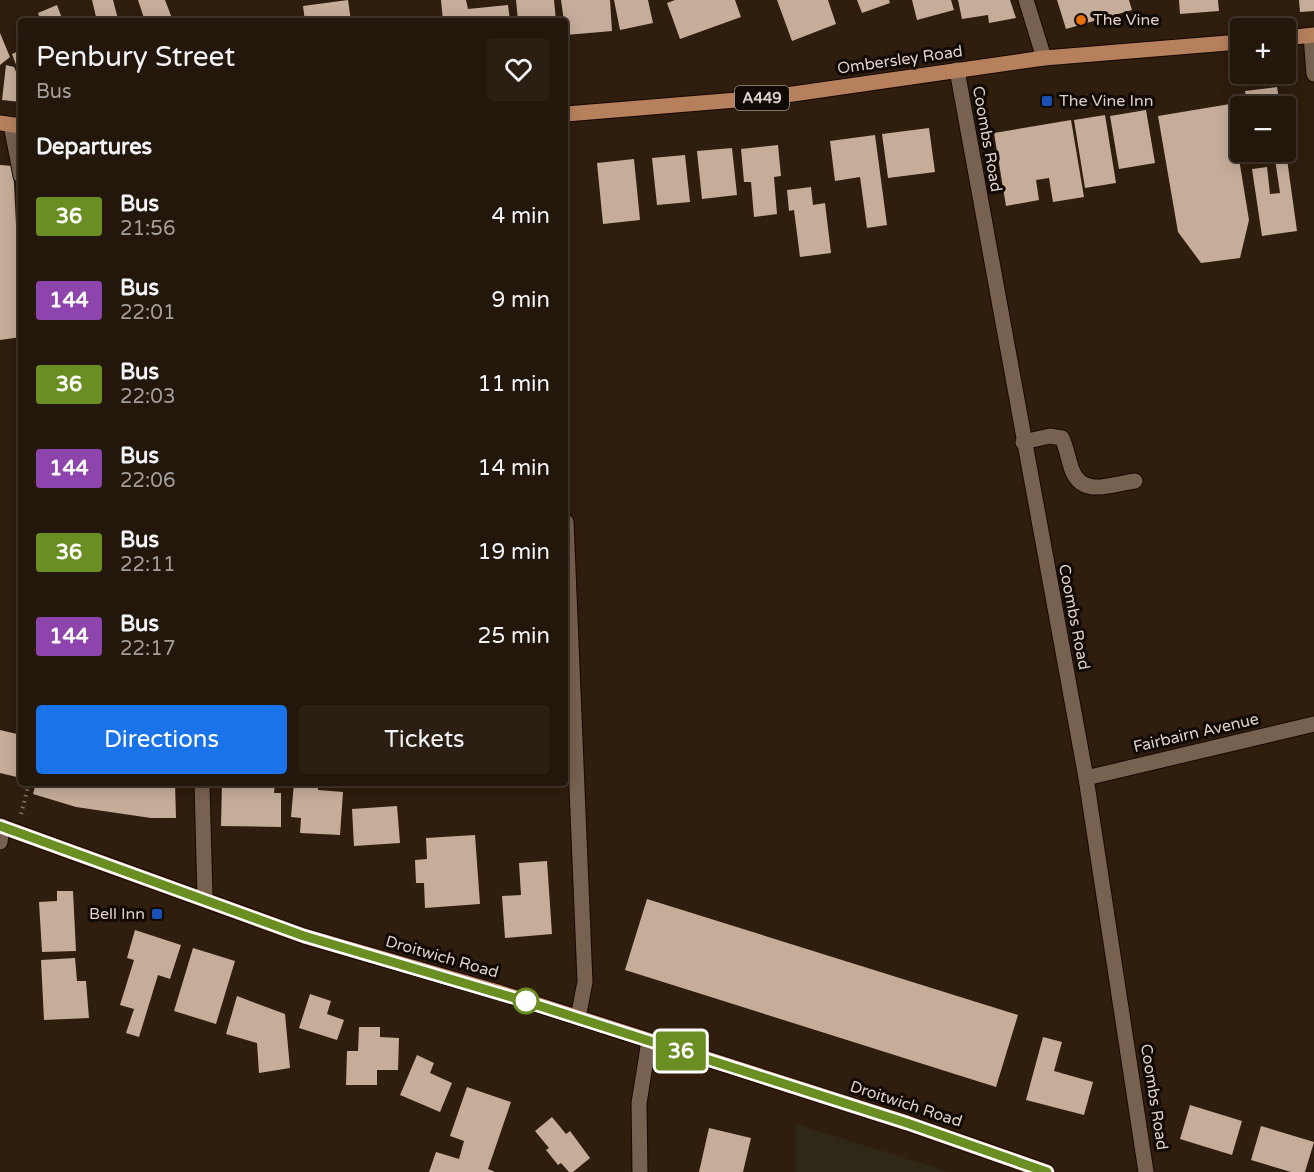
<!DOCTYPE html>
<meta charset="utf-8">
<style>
body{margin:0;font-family:"Varela Round",sans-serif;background:#2b1f13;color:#f1f3f6;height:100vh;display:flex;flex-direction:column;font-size:22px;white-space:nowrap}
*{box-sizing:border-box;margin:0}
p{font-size:20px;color:#a39f9c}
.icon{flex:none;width:33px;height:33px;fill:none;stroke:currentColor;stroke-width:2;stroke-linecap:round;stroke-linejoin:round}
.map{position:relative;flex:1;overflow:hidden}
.panel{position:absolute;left:18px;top:18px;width:550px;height:768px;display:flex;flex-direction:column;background:#23160a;border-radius:6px;box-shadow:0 3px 15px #0003,0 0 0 2px #40352b}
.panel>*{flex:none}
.badge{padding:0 12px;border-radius:4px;font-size:21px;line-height:39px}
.fabs{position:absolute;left:1230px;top:18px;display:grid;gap:12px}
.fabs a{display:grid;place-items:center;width:66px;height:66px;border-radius:6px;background:#23160a;box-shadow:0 3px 15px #0003,0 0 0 2px #40352b;font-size:30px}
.map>.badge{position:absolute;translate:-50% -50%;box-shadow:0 0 0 3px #fff}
h2{padding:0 18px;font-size:22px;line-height:54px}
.round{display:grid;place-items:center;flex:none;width:63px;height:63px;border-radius:6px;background:#2b1f13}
.overview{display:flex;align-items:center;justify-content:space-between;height:102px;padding:0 18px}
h1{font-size:28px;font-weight:600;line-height:45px}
.button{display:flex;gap:12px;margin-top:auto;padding:12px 18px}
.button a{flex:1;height:69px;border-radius:6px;background:#1a73e8;color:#fff;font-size:24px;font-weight:600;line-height:69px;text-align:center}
.button a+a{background:#2b1f13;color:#f1f3f6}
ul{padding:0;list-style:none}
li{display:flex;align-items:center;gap:18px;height:84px;padding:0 18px}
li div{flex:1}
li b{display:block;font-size:22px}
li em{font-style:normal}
li .badge{min-width:66px;font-weight:700;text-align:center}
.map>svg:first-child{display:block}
.commercial{fill:#302817}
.building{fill:#c5ad9a}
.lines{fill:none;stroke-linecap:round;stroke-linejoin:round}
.minor-casing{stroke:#170700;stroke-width:17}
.major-casing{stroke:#170700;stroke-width:17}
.path{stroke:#837367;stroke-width:4;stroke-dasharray:1.5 4.5;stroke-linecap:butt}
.minor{stroke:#776150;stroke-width:15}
.major{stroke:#b6805d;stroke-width:15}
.line-casing{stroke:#fff;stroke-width:14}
.line{stroke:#6b8e23;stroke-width:9}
.food-dot{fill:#e8710a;stroke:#110904;stroke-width:2}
.transit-dot{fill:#1a4fb4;stroke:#110904;stroke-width:2}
.stop-dot{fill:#fff;stroke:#6b8e23;stroke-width:3}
.labels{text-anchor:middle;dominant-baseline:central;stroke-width:6;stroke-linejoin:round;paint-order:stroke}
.shield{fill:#110904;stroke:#a0948c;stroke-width:1.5}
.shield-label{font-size:15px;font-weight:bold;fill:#ddd0c7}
.poi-label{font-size:16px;fill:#ddd0c7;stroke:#110904;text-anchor:start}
.street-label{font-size:16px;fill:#ddd0c7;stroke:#110904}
</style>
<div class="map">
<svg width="1314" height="1172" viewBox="0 0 1314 1172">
<rect width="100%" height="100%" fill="#2f1d0e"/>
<path class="commercial" d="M796 1124 949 1172H796Z"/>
<path class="building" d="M92 0H113L118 19 97 21Z
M138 0H165L173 21H136L144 18Z
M348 0 351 21H305L303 6Z
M441 0H466L468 9 508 5 510 21H443Z
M516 0H554L556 21H518Z
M561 0H610L612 31 566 35Z
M614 0H648L653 23 620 30Z
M675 0H735L741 17 680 39 667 3Z
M777 0H828L836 24 792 41Z
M857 0H889L890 3 862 13Z
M912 0H951L954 10 917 20Z
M958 0H1010L1016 18 989 23 988 15 962 19Z
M1057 0H1129L1132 10 1066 29Z
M1179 0H1218L1219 11 1180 14Z
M1299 0H1314V11L1300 12Z
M57 5 63 21H41L38 13Z
M418 17V21H394V20Z
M0 33 10 57 0 65Z
M21 50V78L12 54Z
M6 65 14 67 21 83V102L2 100Z
M1277 87 1280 106H1247L1245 91Z
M1230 104 1249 220 1240 258 1201 263 1178 232 1158 116Z
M1146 110 1155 163 1119 169 1110 116Z
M1105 115 1116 183 1085 188 1074 120Z
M1071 120 1084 197 1053 202 1049 178 1036 180 1039 200 1006 206 994 133Z
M929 128 935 172 888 178 882 134Z
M875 135 887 225 867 228 860 177 835 181 830 141Z
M778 145 781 176 774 177 777 214 754 217 751 182H744L741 149Z
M732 148 737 195 702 199 697 151Z
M1267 152H1286L1297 231 1262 236 1252 169 1267 167 1270 194 1280 193 1275 159 1268 160Z
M685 155 690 202 657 205 652 158Z
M634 159 640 220 603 224 597 163Z
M0 165 13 166 18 264 21 266V337L0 340Z
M811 187 813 205 825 203 831 253 800 257 794 210 789 211 787 190Z
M0 730 21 735V778L0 773Z
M36 783H175L176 818H151L76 807 33 794Z
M222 783H275L274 793H281V827L221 826Z
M294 783H318V790L343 792 340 835 300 833 301 818 291 817Z
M397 806 400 843 354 846 352 809Z
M475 835 480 904 425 908 424 883H416L415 860 427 859 426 838Z
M547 861 552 934 505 938 502 896 521 895 519 863Z
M57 891H73L76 951 42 952 39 902 57 901Z
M647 899 1018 1015 996 1087 625 970Z
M135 930 181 945 170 979 158 975 139 1037 126 1033 134 1009 120 1005 134 960 127 958Z
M193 948 235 961 216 1024 174 1011Z
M75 958 77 981H86L89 1018 44 1020 41 960Z
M310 994 331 1001 327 1014 344 1020 337 1040 299 1028Z
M237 996 285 1014 290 1068 259 1073 257 1043 226 1034Z
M359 1027H380V1037L399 1038 398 1070H377V1085H346L347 1051H358Z
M1043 1037 1062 1042 1054 1071 1093 1082 1084 1115 1026 1100Z
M417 1055 434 1063 430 1073 452 1083 440 1112 400 1095Z
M467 1087 511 1102 488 1169 495 1172H429L436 1152 459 1159 464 1141 450 1136Z
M1190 1105 1242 1121 1232 1155 1180 1139Z
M552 1117 566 1134 570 1131 590 1158 573 1172H569L561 1163 558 1165 546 1150 549 1148 535 1131Z
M1261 1126 1314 1142 1305 1172H1291L1251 1160Z
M709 1128 751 1138 743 1172H699Z"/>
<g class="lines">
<defs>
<path id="minor" d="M1026 0 1044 58
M1311 36 1314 74
M957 70 1086 778 1146 1172
M11 125 21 176
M1023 442 1050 436 1062 438C1067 449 1068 459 1072 470 1083 498 1111 484 1135 481
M566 522 585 982 578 1018
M1086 778 1314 724
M202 783 205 898
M0 842 2 826
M640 1172 639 1103 649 1041"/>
<path id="major" d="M1286 38 1314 35
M566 114 772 97 1044 58 1240 42
M0 123 21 126
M0 826 304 936 498 992 907 1123 1047 1172"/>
</defs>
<use href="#minor" class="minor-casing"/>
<use href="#major" class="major-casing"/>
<path class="path" d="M21 814 29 783"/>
<use href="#minor" class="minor"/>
<use href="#major" class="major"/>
</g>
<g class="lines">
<defs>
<path id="line" d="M0 826 304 936 518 999 907 1123 1047 1172"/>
</defs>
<use href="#line" class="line-casing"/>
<use href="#line" class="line"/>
</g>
<circle class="food-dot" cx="1081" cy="20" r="6"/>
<g class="transit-dot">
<rect x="1041" y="95" width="12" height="12" rx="3"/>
<rect x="151" y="908" width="12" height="12" rx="3"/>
</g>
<circle class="stop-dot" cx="526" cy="1001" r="12"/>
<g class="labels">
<rect class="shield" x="735" y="86" width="54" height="24" rx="4.5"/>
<g class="shield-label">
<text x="762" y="98">A449</text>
</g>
<g class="poi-label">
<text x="1093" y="20">The Vine</text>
<text x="1059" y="101">The Vine Inn</text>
<text x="145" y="914" text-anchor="end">Bell Inn</text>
</g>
<g class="street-label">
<text transform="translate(900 60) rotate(-8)">Ombersley Road</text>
<text transform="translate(987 139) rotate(80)">Coombs Road</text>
<text transform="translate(1074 617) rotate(79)">Coombs Road</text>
<text transform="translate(1196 733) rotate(-13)">Fairbairn Avenue</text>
<text transform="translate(442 957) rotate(16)">Droitwich Road</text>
<text transform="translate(1154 1097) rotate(81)">Coombs Road</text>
<text transform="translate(906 1104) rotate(18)">Droitwich Road</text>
</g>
</g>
</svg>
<div class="fabs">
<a>+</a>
<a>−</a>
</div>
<b class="badge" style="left:681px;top:1051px;background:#6b8e23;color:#fff">36</b>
<section class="panel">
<div class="overview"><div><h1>Penbury Street</h1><p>Bus</p></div><a class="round"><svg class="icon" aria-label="heart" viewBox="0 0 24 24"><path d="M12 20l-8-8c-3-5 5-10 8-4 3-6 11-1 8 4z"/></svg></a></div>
<h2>Departures</h2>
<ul>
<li><span class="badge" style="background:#6b8e23;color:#fff">36</span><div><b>Bus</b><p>21:56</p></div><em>4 min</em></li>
<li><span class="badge" style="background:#8e44ad;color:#fff">144</span><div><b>Bus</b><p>22:01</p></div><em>9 min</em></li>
<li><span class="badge" style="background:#6b8e23;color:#fff">36</span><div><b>Bus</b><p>22:03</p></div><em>11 min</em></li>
<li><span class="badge" style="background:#8e44ad;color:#fff">144</span><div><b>Bus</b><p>22:06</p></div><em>14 min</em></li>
<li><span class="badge" style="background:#6b8e23;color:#fff">36</span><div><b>Bus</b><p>22:11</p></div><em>19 min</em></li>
<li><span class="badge" style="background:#8e44ad;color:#fff">144</span><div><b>Bus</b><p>22:17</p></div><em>25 min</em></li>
</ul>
<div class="button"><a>Directions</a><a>Tickets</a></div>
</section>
</div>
